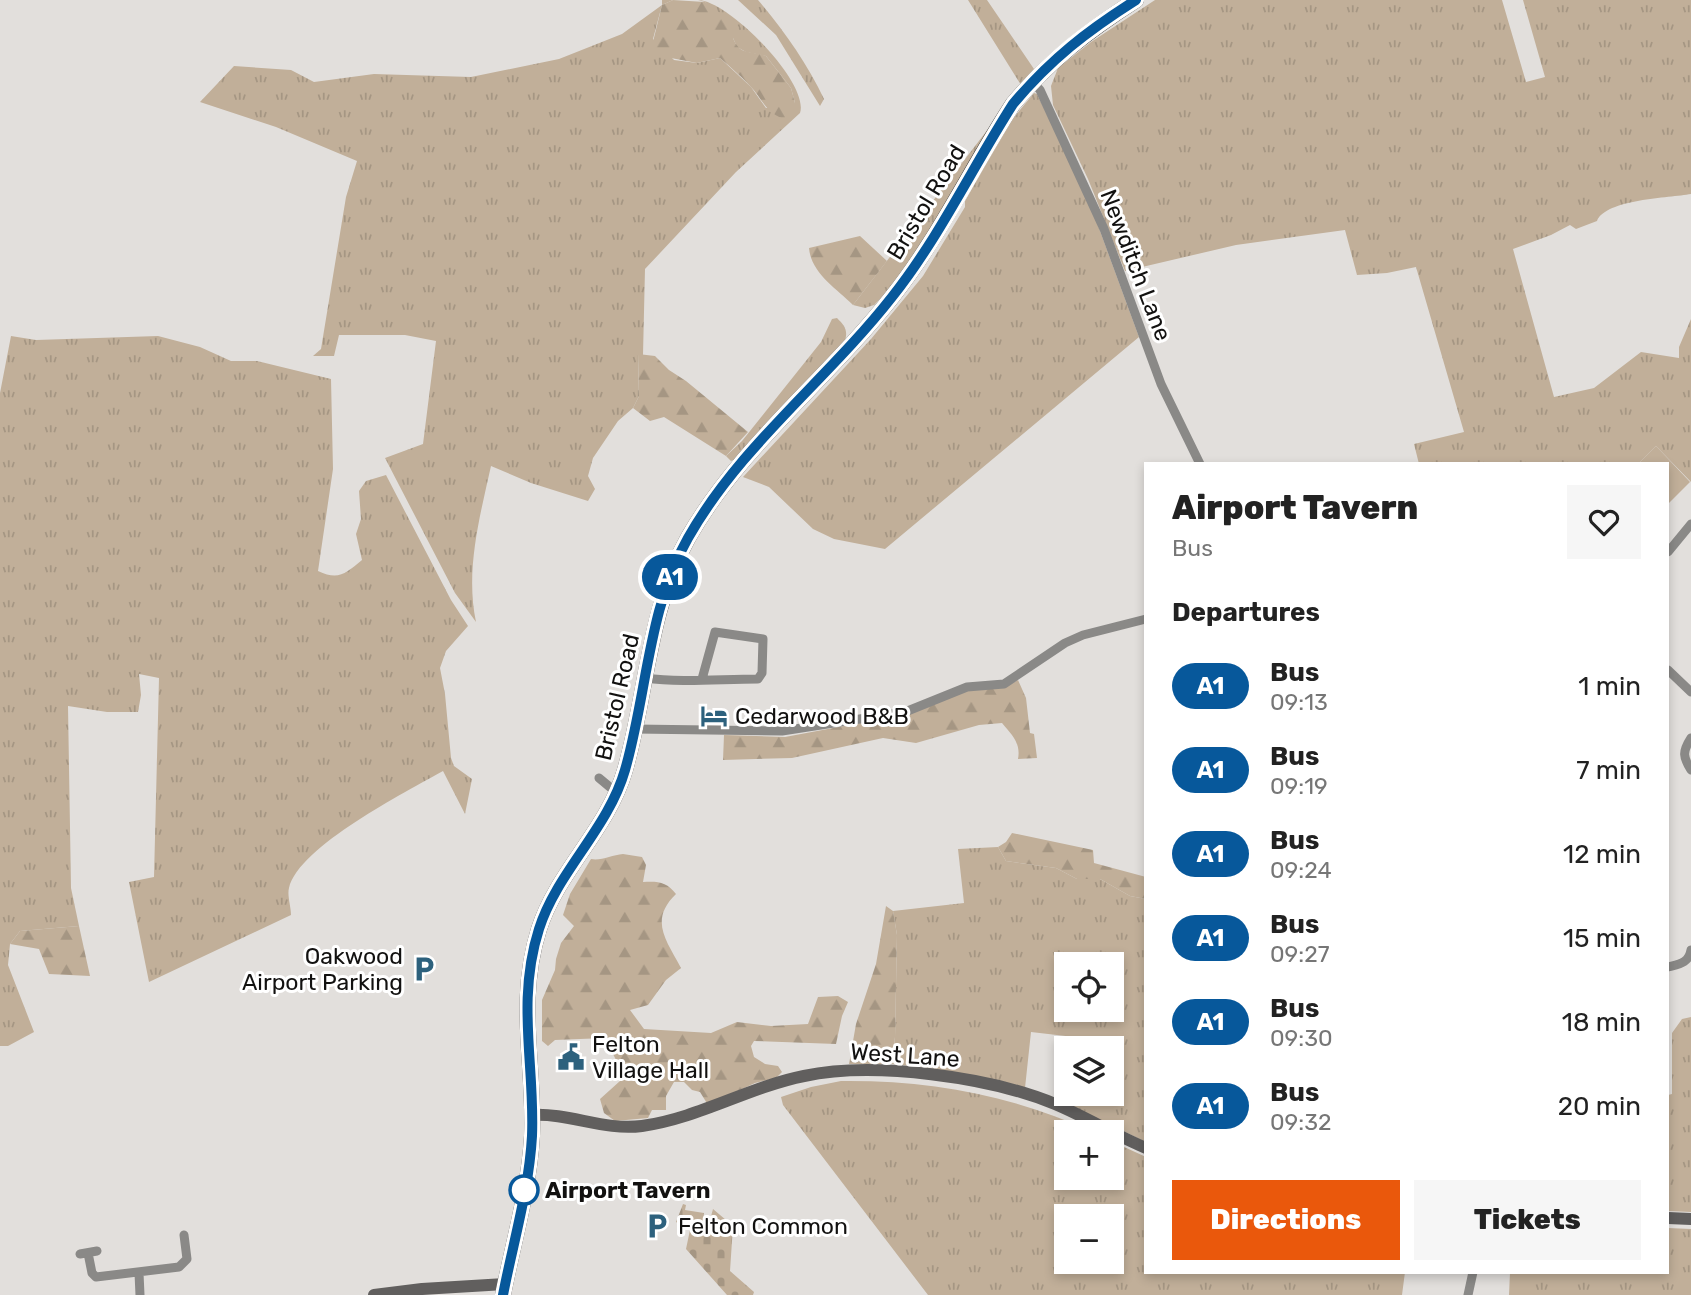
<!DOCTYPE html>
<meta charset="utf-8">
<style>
body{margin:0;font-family:Rubik,sans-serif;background:#f6f6f6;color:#222;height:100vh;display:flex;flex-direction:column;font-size:26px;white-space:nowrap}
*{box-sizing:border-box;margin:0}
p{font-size:23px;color:#767676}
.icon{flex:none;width:38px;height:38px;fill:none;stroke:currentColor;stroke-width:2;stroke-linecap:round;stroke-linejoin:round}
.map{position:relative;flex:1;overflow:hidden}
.details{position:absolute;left:1144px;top:462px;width:525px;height:812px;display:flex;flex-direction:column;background:#fff;border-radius:0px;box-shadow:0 4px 10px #0003}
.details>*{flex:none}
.badge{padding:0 14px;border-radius:23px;font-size:24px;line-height:46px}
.tools{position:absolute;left:1054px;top:952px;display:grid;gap:14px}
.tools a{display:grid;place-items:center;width:70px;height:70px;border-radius:0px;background:#fff;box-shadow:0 4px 10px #0003;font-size:35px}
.map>.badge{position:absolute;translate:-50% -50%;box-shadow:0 0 0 4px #fff}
h2{padding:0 28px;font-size:26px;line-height:63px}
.round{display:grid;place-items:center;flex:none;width:74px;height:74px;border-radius:0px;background:#f6f6f6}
.summary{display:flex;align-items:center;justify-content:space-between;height:119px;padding:0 28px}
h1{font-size:33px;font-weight:800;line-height:52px}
.button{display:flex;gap:14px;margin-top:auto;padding:14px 28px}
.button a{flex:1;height:80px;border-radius:0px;background:#ea580c;color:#fff;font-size:28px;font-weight:800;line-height:80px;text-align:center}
.button a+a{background:#f6f6f6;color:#222}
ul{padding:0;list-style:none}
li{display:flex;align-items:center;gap:21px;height:84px;padding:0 28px}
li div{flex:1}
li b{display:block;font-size:26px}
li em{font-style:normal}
li .badge{min-width:77px;font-weight:700;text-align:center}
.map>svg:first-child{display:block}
.grass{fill:url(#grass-tufts);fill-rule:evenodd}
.forest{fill:url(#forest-firs)}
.cemetery{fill:url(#cemetery-stones)}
.garden{fill:#c1af99}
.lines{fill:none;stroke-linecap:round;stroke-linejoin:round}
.street{stroke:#8a8987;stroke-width:9}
.secondary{stroke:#615f5e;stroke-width:12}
.highway{stroke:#2d2b29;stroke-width:16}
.line-casing{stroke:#fff;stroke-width:16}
.line{stroke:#07589b;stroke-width:10}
.stop-dot{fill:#fff;stroke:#07589b;stroke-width:3.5}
.labels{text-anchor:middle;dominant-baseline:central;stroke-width:6;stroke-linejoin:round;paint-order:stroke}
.street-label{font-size:23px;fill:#121110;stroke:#fff}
.poi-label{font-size:23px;fill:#121110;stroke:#fff;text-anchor:start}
.stop-label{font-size:23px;font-weight:bold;fill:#121110;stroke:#fff;text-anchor:start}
</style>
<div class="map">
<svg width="1691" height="1295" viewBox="0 0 1691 1295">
<defs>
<pattern id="grass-tufts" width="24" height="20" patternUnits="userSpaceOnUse" patternTransform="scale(1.75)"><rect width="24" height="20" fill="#c1af99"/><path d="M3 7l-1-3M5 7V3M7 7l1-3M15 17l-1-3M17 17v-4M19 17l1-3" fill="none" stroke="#a59683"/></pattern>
<pattern id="forest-firs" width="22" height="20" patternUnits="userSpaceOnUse" patternTransform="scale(1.75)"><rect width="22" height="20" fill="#c1af99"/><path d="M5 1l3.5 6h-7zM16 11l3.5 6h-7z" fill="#a59683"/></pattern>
<pattern id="cemetery-stones" width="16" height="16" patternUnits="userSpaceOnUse" patternTransform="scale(1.75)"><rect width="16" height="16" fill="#c1af99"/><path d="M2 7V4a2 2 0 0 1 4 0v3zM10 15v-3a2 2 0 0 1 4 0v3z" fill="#a59683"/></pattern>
</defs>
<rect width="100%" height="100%" fill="#e2dfdc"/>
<path class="grass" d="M662 0H673L662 5 653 39 674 60 697 63 720 58 751 87 766 108 795 103 791 88 766 56 746 52 737 47 733 38 705 2 698 0C728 0 810 83 800 113L736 172 645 269 643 355H638L639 396 633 408 618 421 593 458 588 476 595 489 588 501 531 483 491 466C480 516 465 570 476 622L455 593 385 458 423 444 436 341 405 335H339L334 356H313L321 349 346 197 357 161 276 127 200 102 234 66 291 70 314 82 374 74 471 77 559 59 622 34 662 5Z
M738 0H758C784 31 807 63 824 99L820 106 776 35Z
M968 0H987L1034 69 1021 85Z
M1155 0H1502L1526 82 1545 77 1523 0H1691V194C1669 198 1606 199 1597 221L1576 229 1570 225 1551 235 1513 249 1554 397 1594 388 1641 352 1679 358V347L1691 319V482L1656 446 1638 464H1419L1414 444 1464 432 1416 267 1387 273 1357 275 1345 230 1236 245 1125 271 1088 179 1053 105 1051 86 1058 68 1091 42Z
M1034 93 1037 94 1089 201 1139 337 885 549 834 539 813 529 769 487 743 477 871 339 923 276 965 207V201L1006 127Z
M995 120 915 255 886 293 874 305 865 308 853 305Z
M837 318C845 326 848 330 845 341L738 458 731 461 726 456 742 441 821 342 832 319Z
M11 336 36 340 158 336 200 347 231 361H257L331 379 333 469 318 571C339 581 346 573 362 560L356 534 361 519 359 491 366 481 386 475 451 600 468 626 446 651 440 668 445 694 451 758 454 766 472 779 465 814 443 771C406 792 299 846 289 888 287 895 291 907 291 915L149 982 129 882 154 877 159 678 139 674 141 695 138 712H107L68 706 71 888 79 926 20 931 10 944 8 965 34 1032 8 1046H0V393Z
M998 847 1006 861 1056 868 1077 879H1100L1130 896 1146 899V1142L1067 1104 1068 1094H1111V1048H1073L1074 1037 1031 1032 1025 1088 930 1068 892 1064 895 1037 897 935 893 911 964 903 958 849ZM1066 964H1111V1010H1066Z
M1691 1017V1212L1668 1211V1095L1672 1094V1033L1682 1019Z
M841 1081C930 1080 1012 1095 1093 1132H1066V1178H1111V1141L1146 1157V1272H1405L1402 1295H928L783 1105 781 1097 811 1087ZM1066 1216H1111V1262H1066Z
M1668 1228 1691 1229V1295H1509L1510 1272H1668Z"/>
<path class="forest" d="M673 0 705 2 739 27 733 38C740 56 750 50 766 56L791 88 795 103 790 121C763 113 766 102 749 85 740 75 730 67 720 58L697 63 650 54 662 5Z
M860 236 887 261 853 305C836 288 811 273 809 248Z
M638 354 655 356 669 370 686 381 748 432 726 456 664 417 650 421 633 408 639 396Z
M1018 680 1026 698 1030 733 1034 734 1037 758 1018 759C1021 743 1012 735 1002 723L979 725 916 743 883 738 792 758 723 760 724 735 785 737 892 717 967 690 1007 686Z
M1012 833 1093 850 1094 863 1146 877V899L1130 896 1100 879H1077L1056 868 1006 861 998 847 1006 842Z
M623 854 642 857 646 865 643 882C658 881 667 882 676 894 649 920 666 940 681 968L666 980 648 1005 630 1010 644 1029 711 1033 737 1022 771 1026 808 1024 818 997 838 996 848 1002 842 1016 836 1044 754 1041 751 1046 754 1057 765 1064 778 1066 782 1072 776 1078 755 1083 708 1105 700 1092 692 1090 684 1082H674L666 1096V1110H652L648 1118 615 1121 604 1113 600 1099 620 1081 619 1066 605 1038 555 1040 548 1046 542 1041V1000L555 970 556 959 561 943 574 926 563 915 570 894 591 859C601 861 612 855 623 854Z
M886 906 893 911 897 935 895 1037 892 1064H849L856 1024 876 964Z
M79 926 90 976 49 974 39 949 10 944 20 931Z"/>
<path class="cemetery" d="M683 1204 686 1205 685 1210 704 1213 703 1219 710 1220 713 1209 733 1226 730 1271 754 1292 753 1295H727L686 1249 690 1230 676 1222Z"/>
<path class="garden" d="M1656 446 1690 482 1668 504V464H1638Z"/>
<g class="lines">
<path class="street" d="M1032 81 1040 90 1104 229 1161 384 1200 464
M1668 552 1691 524
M1668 670 1691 692
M645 678C682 683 720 679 758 679L762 673 763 639 715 632 702 679
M635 729 782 731 905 712 967 687 1004 684 1065 643 1083 635 1146 619
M1691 738C1682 752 1683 757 1691 770
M599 778 617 793
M1668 967C1679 964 1689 963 1691 950
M88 1253 92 1273 96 1277 179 1267 187 1259 184 1235
M80 1254 97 1251
M139 1273 140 1295
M1468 1295 1473 1272"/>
<path class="secondary" d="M532 1115C570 1113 604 1131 642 1126 699 1118 749 1087 804 1076 874 1061 990 1077 1055 1104 1086 1117 1115 1135 1146 1148
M1668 1218 1691 1219
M374 1295 422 1289 505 1284"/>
<path class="highway" d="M503 1295C513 1243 529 1190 532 1136 535 1065 516 1002 539 929 557 872 608 829 625 770 647 694 648 609 688 538 740 446 827 380 892 297 939 238 971 168 1013 104 1050 60 1088 31 1136 0"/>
</g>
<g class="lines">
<defs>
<path id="line" d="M503 1295C513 1243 529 1190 532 1136 535 1065 516 1001 539 929 557 872 608 829 625 770 647 694 648 608 688 538 740 446 827 380 892 297 939 238 972 168 1013 104 1051 59 1087 31 1136 0"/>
</defs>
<use href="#line" class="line-casing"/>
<use href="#line" class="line"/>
</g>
<defs>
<symbol id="hotel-bare" viewBox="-9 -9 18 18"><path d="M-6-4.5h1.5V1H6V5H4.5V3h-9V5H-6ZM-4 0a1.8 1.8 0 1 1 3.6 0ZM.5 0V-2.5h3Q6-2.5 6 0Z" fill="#2d617d" stroke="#fff" stroke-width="2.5" paint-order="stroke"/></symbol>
<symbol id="parking-bare" viewBox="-9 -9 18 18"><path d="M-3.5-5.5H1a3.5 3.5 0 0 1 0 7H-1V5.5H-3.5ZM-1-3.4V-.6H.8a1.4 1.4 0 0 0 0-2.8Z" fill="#2d617d" stroke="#fff" stroke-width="2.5" paint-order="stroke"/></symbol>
<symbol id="civic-bare" viewBox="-9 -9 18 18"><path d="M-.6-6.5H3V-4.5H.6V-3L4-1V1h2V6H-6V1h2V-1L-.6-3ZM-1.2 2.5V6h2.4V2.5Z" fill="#2d617d" stroke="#fff" stroke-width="2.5" paint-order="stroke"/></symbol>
</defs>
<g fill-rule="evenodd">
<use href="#hotel-bare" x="695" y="697" width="38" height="38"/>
<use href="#parking-bare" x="405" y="950" width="38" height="38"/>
<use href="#civic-bare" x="552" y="1038" width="38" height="38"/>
<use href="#parking-bare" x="638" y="1207" width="38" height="38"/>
</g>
<circle class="stop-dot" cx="524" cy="1190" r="14"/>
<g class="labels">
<g class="street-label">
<text transform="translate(926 202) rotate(-59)">Bristol Road</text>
<text transform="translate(1136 265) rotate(69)">Newditch Lane</text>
<text transform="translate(617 697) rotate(-77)">Bristol Road</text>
<text transform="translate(905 1055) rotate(4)">West Lane</text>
</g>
<g class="poi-label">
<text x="735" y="716">Cedarwood B&amp;B</text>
<text x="403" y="956" text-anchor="end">Oakwood<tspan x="403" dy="26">Airport Parking</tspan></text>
<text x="592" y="1044">Felton<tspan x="592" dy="26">Village Hall</tspan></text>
<text x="678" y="1226">Felton Common</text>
</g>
<g class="stop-label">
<text x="545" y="1190">Airport Tavern</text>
</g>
</g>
</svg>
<div class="tools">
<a><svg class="icon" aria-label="locate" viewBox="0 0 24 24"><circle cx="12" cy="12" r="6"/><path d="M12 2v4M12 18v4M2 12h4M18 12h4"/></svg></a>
<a><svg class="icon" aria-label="layers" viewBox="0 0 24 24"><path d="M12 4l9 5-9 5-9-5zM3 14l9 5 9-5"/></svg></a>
<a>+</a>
<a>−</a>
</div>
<b class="badge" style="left:670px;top:577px;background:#07589b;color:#fff">A1</b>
<section class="details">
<div class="summary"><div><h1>Airport Tavern</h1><p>Bus</p></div><a class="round"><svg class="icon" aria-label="heart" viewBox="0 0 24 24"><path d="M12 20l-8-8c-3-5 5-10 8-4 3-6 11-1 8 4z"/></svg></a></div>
<h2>Departures</h2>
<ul>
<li><span class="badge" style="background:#07589b;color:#fff">A1</span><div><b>Bus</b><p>09:13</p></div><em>1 min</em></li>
<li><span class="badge" style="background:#07589b;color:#fff">A1</span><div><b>Bus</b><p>09:19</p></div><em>7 min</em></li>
<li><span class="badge" style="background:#07589b;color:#fff">A1</span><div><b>Bus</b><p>09:24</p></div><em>12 min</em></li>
<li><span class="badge" style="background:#07589b;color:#fff">A1</span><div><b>Bus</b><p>09:27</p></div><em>15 min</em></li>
<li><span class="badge" style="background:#07589b;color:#fff">A1</span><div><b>Bus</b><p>09:30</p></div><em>18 min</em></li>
<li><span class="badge" style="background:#07589b;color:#fff">A1</span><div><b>Bus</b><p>09:32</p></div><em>20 min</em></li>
</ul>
<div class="button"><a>Directions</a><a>Tickets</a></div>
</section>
</div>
